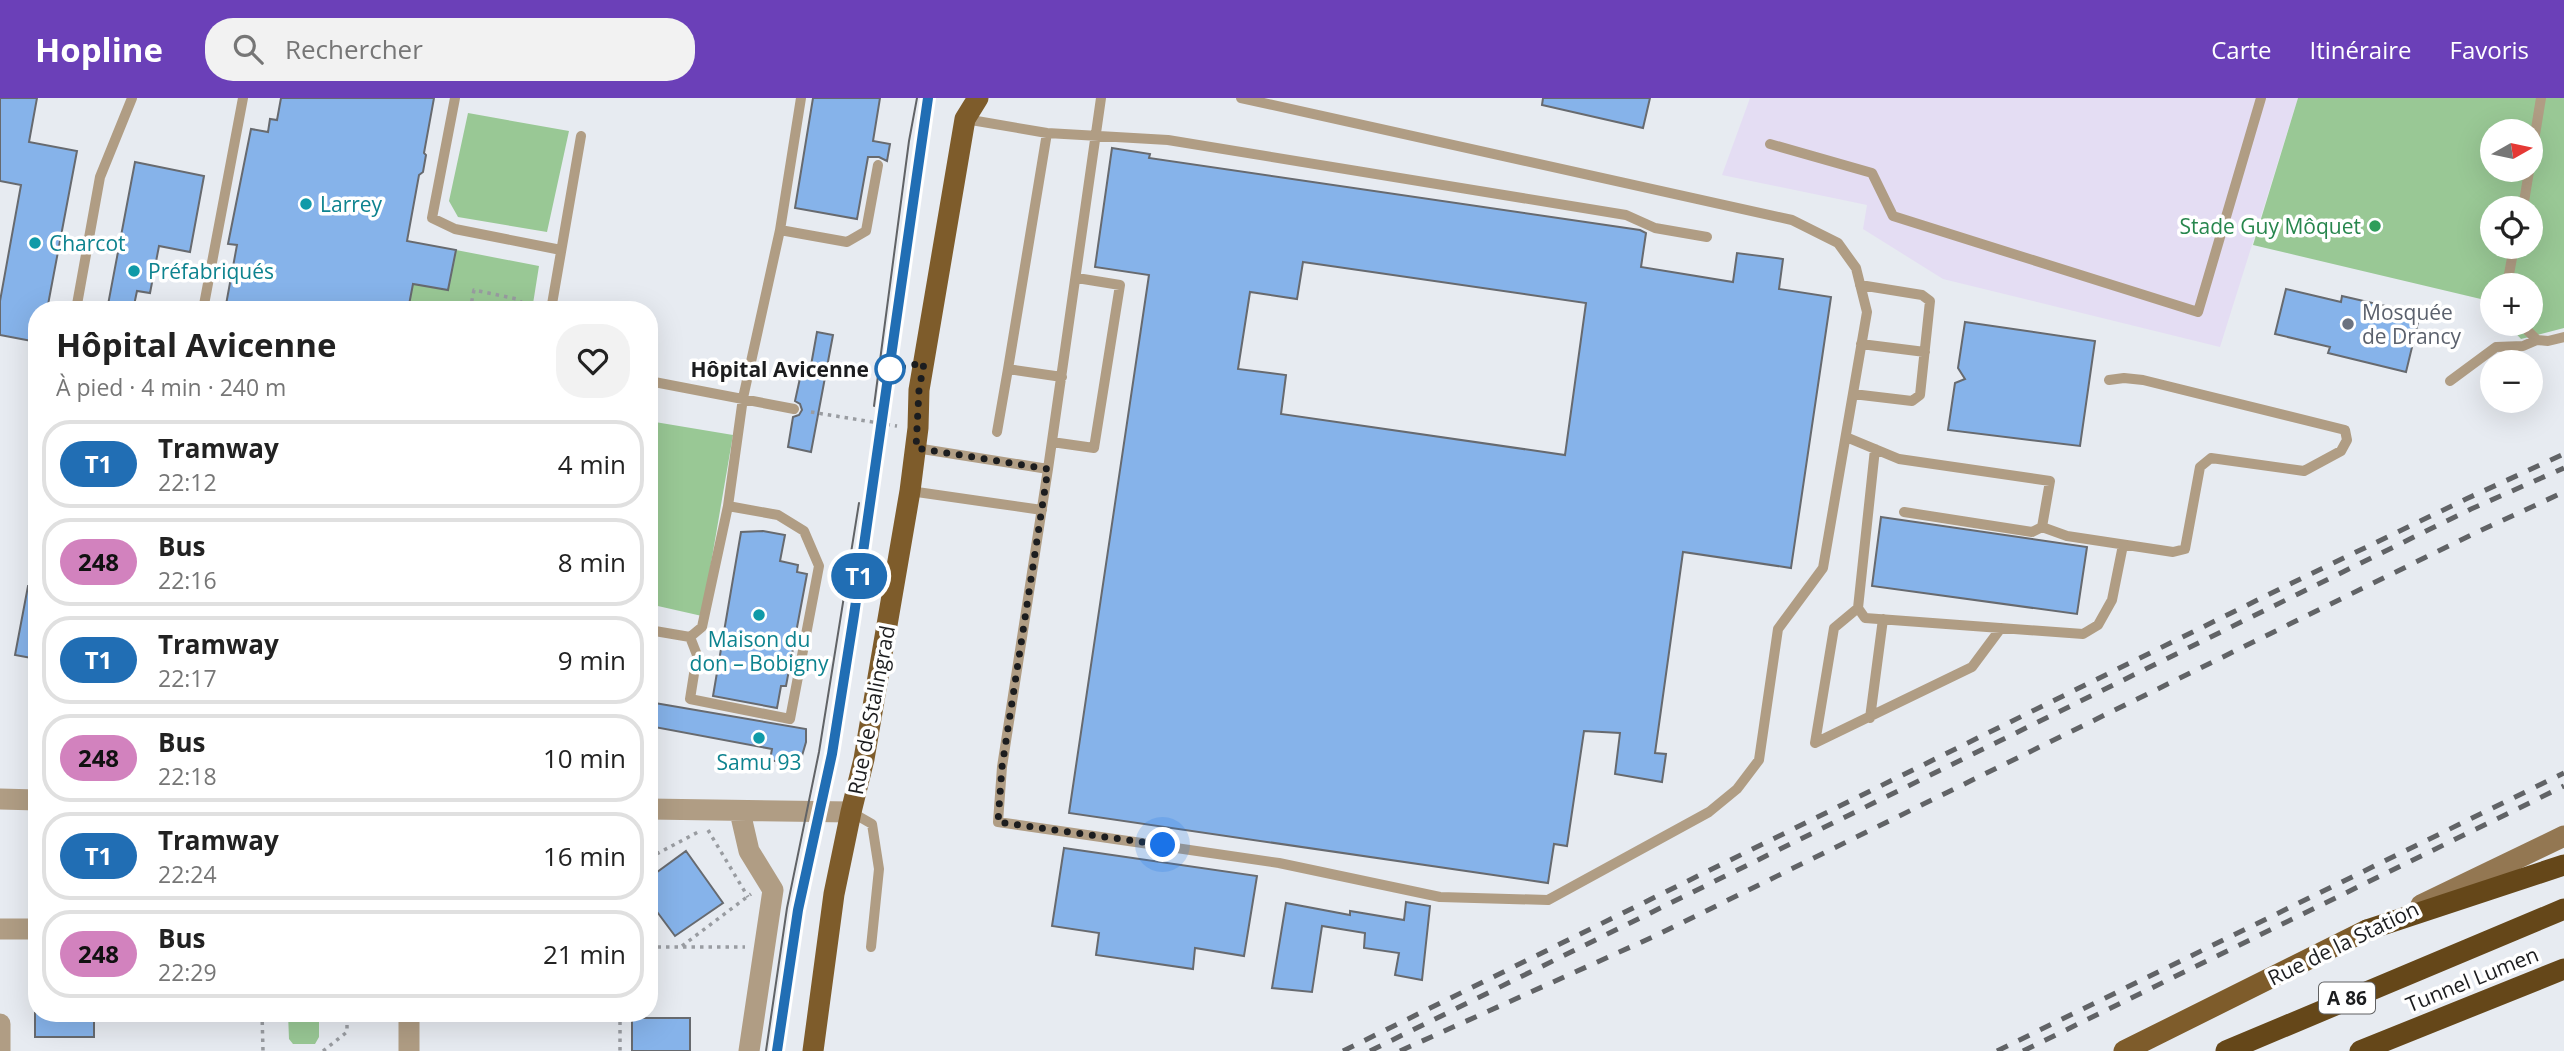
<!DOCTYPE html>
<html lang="fr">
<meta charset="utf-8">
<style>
body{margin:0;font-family:"Open Sans",sans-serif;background:#f2f2f2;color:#222;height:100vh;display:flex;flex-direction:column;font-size:26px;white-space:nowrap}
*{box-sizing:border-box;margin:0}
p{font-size:23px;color:#767676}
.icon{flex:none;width:38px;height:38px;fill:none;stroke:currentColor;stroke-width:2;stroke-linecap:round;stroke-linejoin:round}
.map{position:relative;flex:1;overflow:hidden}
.panel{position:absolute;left:28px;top:203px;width:630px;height:721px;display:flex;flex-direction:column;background:#fff;border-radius:28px;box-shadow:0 7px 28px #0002}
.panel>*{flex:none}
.badge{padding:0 14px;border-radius:23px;font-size:24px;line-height:46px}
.needle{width:46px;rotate:81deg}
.buttons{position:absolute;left:2480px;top:21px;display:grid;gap:14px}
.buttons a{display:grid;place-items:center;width:63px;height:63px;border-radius:50%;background:#fff;box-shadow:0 7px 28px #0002;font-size:35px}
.you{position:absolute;width:35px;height:35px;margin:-18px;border:5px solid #fff;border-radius:50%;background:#1a73e8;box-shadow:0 0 0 10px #1a73e833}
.map>.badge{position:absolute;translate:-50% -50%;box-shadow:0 0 0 4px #fff}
.round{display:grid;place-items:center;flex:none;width:74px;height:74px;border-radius:28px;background:#f2f2f2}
.headline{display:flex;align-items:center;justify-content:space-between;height:119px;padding:0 28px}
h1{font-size:33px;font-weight:700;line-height:52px}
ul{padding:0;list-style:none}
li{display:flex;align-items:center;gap:21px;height:88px;margin:0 14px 10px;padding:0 14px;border:4px solid #e0e0e0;border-radius:28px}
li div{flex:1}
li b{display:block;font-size:26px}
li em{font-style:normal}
li .badge{min-width:77px;font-weight:700;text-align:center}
header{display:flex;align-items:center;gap:42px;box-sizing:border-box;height:98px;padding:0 35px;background:#6b40b8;color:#fff}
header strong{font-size:33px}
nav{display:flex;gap:38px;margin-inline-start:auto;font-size:24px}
.search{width:490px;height:63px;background:#f2f2f2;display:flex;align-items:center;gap:18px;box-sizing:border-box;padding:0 24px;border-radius:28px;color:#767676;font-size:26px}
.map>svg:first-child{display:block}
.commercial{fill:#e4ddf3}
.green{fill:#99c895;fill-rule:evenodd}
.building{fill:#86b3ea;stroke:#676a6f;stroke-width:2;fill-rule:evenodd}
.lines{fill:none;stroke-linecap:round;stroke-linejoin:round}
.path{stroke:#999ca1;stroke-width:3.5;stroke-dasharray:3.5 5;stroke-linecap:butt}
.lane{stroke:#b09d84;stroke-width:10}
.street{stroke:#b09d84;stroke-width:21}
.secondary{stroke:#937752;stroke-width:21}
.primary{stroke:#7e5c2b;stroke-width:21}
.highway{stroke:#654719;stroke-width:21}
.tram{stroke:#616366;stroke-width:2}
.rail{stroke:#616366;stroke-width:5;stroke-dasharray:12 12;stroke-linecap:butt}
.line-casing{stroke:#fff;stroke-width:16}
.line{stroke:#216eb4;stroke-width:10}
.walk{stroke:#1c1d1f;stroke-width:7;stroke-dasharray:0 12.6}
.culture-dot{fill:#0f9aa8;stroke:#fff;stroke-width:2.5}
.leisure-dot{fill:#2e9e5b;stroke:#fff;stroke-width:2.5}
.worship-dot{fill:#6b7280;stroke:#fff;stroke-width:2.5}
.stop-dot{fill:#fff;stroke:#216eb4;stroke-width:3.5}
.labels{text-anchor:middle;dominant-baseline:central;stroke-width:7;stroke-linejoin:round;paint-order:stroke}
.shield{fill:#fff;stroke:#606162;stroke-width:2}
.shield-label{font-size:19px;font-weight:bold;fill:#1c1d1f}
.culture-label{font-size:21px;fill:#0d838f;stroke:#fff;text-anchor:start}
.leisure-label{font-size:21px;fill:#27864d;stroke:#fff;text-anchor:end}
.worship-label{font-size:21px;fill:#5b616d;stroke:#fff;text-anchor:start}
.stop-label{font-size:21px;font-weight:bold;fill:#1c1d1f;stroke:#fff;text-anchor:end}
.street-label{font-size:21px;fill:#1c1d1f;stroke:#fff}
</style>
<header>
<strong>Hopline</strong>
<div class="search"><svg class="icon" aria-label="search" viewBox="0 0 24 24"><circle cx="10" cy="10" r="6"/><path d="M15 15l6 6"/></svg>Rechercher</div>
<nav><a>Carte</a><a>Itinéraire</a><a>Favoris</a></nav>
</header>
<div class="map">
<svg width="2564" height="953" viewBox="0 0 2564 953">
<rect width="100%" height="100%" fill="#e7ebf1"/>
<path class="commercial" d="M1750 0H2298L2220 249 1943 181 1863 131 1867 107 1722 77Z"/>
<path class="green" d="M2298 0H2564V230L2521 241 2507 226H2530V187H2492V210L2485 202 2253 147ZM2492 33H2530V72H2492ZM2492 110H2530V149H2492Z
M468 15 569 33 547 134 458 119 449 103Z
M456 152 539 168 532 212H408L413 186 448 192Z
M649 323 733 337 702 518 649 506Z
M288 915H319V939L315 946H293L289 941Z"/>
<path class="building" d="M0 0H37L29 44 77 53 47 212H37V244L0 237V203L21 87 0 83Z
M281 0H434L424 55 426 57 423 74 419 77 407 143 456 152 448 192 413 186 408 212H225L237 147 228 146 251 31 268 34 270 21 277 22Z
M813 0H880L873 43 890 46 887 63 879 59H868L857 121 795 110Z
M1543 0H1650L1643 30 1542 7Z
M1112 50 1150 56 1149 60 1640 132 1646 135 1641 169 1733 184 1737 155 1783 161 1779 191 1831 199 1791 470 1683 454 1655 655 1666 656 1662 684 1615 676 1620 635 1584 633 1567 748 1554 746 1548 785 1069 715 1149 177 1095 169ZM1303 164 1586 205 1565 357 1281 316 1286 277 1238 271 1250 194 1297 201Z
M135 64 204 78 190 154 159 148 150 195 137 193 133 212H107Z
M2286 191 2341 204 2342 198 2420 216 2406 274 2328 255 2330 249 2275 236Z
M1965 224 2095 243 2080 348 1948 332 1955 285 1965 281 1958 270Z
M817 234 833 237 811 354 788 349 793 319 799 317 802 312 800 306 795 303 802 271 810 273Z
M1881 419 2087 449 2077 516 1872 488Z
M763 433 785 437 780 463 798 467 797 474 807 476 786 588H781L777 610 713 598 741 434Z
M28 488 37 489V561L15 557Z
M649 604 806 631V644L799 668 770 662 772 651 649 628Z
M1064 750 1257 778 1244 858 1195 850 1193 871 1096 857 1099 835 1052 828Z
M686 753 723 805 675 838 649 803V780Z
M1406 804 1430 808 1422 882 1395 877 1399 855 1364 850 1365 835 1322 828 1312 894 1272 890 1286 805 1350 817V813L1404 822Z
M35 915H94V939H35Z
M632 920H690V953H632Z"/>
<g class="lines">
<path class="path" d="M470 212 474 192 517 201 532 212
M811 314 897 328
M708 732 748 799
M649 760 700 733
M34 812V721
M682 848 751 796
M649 849H745
M262 915 263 953
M620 915V953
M323 953 347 934V915"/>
<path class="lane" d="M455 0 432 120 455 131 561 152
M965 21 1047 35 1168 42 1626 117 1655 130 1707 139
M1770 46 1872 75 1893 118 2198 214 2261 0
M2523 110 2541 0
M780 132 847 144 866 133 878 67
M2507 187 2514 149
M76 212 100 79 132 0
M203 212 243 0
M551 212 581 38
M2521 226 2537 242
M1861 246 1925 254
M1008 271 1047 35
M649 283 794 311
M2450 283 2496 249 2523 248 2537 242 2548 243 2564 239
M1853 296 1912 303 1920 297 1930 203 1922 197 1860 187
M997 334 1008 271 1062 279
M1846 339 1899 361 2050 383 2042 429 2032 434 1904 414
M1052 344 1094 350 1120 187 1077 180
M916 350 1048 371 1101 0
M1875 351 1858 510 1865 520 2083 536 2098 527 2112 502 2123 447
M1048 371 1002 669 998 724 1279 765 1440 799 1548 802 1709 714 1737 691 1759 662 1778 531 1823 470 1867 214 1856 170 1838 145 1792 122 1241 0
M910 393 1042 412
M728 408 778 417 804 433 819 468 790 621 690 601 697 557 690 539 702 529Z
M728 408 743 300 780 132 801 0
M2042 429 2067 438 2173 454 2185 451 2200 369 2211 360 2304 373 2341 353 2347 342 2345 332 2143 282 2124 280 2109 282
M1858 510 1834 530 1815 645 1972 569 2001 530
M649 532 690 539
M1870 620 1883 521
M851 714 872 726 879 771 871 849"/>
<path class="street" d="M0 701 37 702
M649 711 851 714
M740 714 749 753 773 792 749 953
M0 831H37
M0 926V953
M409 953V915"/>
<path class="secondary" d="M2421 807 2564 738"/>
<path class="primary" d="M813 953 834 796 851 714 864 661 910 393 918 330 919 292 965 21 978 0
M2124 953 2367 832"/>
<path class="highway" d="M2367 832 2564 767
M2226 953 2564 811
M2360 953 2564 871"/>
<path class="tram" d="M874 308 909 43 917 0
M766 953 787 810 819 654 859 405
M777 953 798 812 832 656 854 517 928 0"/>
<path class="rail" d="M1343 953 2292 485 2466 401 2564 356
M1370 953 2298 496 2471 411 2564 370
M1400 953 1655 838 2473 436 2564 394
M1997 953 2564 675
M2023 953 2564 688"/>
</g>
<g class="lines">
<defs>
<path id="line" d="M777 953 798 812 832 656 854 517 928 0"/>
</defs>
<use href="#line" class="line-casing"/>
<use href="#line" class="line"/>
<path class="walk" d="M890 271 924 265 919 292 916 350 1048 371 1002 669 998 724 1163 747"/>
</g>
<g class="culture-dot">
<circle cx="306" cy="106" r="7"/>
<circle cx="35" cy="145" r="7"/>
<circle cx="134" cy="173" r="7"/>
<circle cx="759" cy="517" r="7"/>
<circle cx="759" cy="640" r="7"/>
</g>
<circle class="leisure-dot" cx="2375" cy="128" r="7"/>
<circle class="worship-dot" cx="2348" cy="226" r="7"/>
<circle class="stop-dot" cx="890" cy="271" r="14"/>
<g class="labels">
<rect class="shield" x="2319" y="884.5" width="56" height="31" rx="5"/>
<g class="shield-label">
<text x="2347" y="900">A 86</text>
</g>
<g class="culture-label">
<text x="320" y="106">Larrey</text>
<text x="49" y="145">Charcot</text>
<text x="148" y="173">Préfabriqués</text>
<text x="759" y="541" text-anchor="middle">Maison du<tspan x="759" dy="24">don – Bobigny</tspan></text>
<text x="759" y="664" text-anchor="middle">Samu 93</text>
</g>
<g class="leisure-label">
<text x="2361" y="128">Stade Guy Môquet</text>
</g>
<g class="worship-label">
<text x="2362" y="214">Mosquée<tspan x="2362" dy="24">de Drancy</tspan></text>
</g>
<g class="stop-label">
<text x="869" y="271">Hôpital Avicenne</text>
</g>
<g class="street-label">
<text transform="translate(871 612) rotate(-79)">Rue de Stalingrad</text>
<text transform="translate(2343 845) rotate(-26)">Rue de la Station</text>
<text transform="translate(2472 881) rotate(-22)">Tunnel Lumen</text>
</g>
</g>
</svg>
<div class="buttons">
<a><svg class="needle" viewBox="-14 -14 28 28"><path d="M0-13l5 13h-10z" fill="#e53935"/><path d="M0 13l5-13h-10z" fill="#767676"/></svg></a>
<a><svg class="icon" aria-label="locate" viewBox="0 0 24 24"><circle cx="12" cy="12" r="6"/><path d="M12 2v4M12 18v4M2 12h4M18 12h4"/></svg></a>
<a>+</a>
<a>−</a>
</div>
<div class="you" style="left:1163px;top:747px"></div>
<b class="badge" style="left:859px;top:478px;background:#216eb4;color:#fff">T1</b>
<section class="panel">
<div class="headline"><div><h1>Hôpital Avicenne</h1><p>À pied · 4 min · 240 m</p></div><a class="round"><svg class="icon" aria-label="heart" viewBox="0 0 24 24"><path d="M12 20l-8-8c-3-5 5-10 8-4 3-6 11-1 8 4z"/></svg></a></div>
<ul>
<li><span class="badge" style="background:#216eb4;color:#fff">T1</span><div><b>Tramway</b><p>22:12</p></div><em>4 min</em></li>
<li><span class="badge" style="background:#d282be;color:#111">248</span><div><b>Bus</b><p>22:16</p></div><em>8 min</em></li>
<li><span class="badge" style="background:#216eb4;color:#fff">T1</span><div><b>Tramway</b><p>22:17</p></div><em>9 min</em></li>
<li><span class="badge" style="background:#d282be;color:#111">248</span><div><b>Bus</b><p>22:18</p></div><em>10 min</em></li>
<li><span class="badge" style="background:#216eb4;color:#fff">T1</span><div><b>Tramway</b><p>22:24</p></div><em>16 min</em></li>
<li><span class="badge" style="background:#d282be;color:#111">248</span><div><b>Bus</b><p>22:29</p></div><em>21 min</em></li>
</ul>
</section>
</div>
